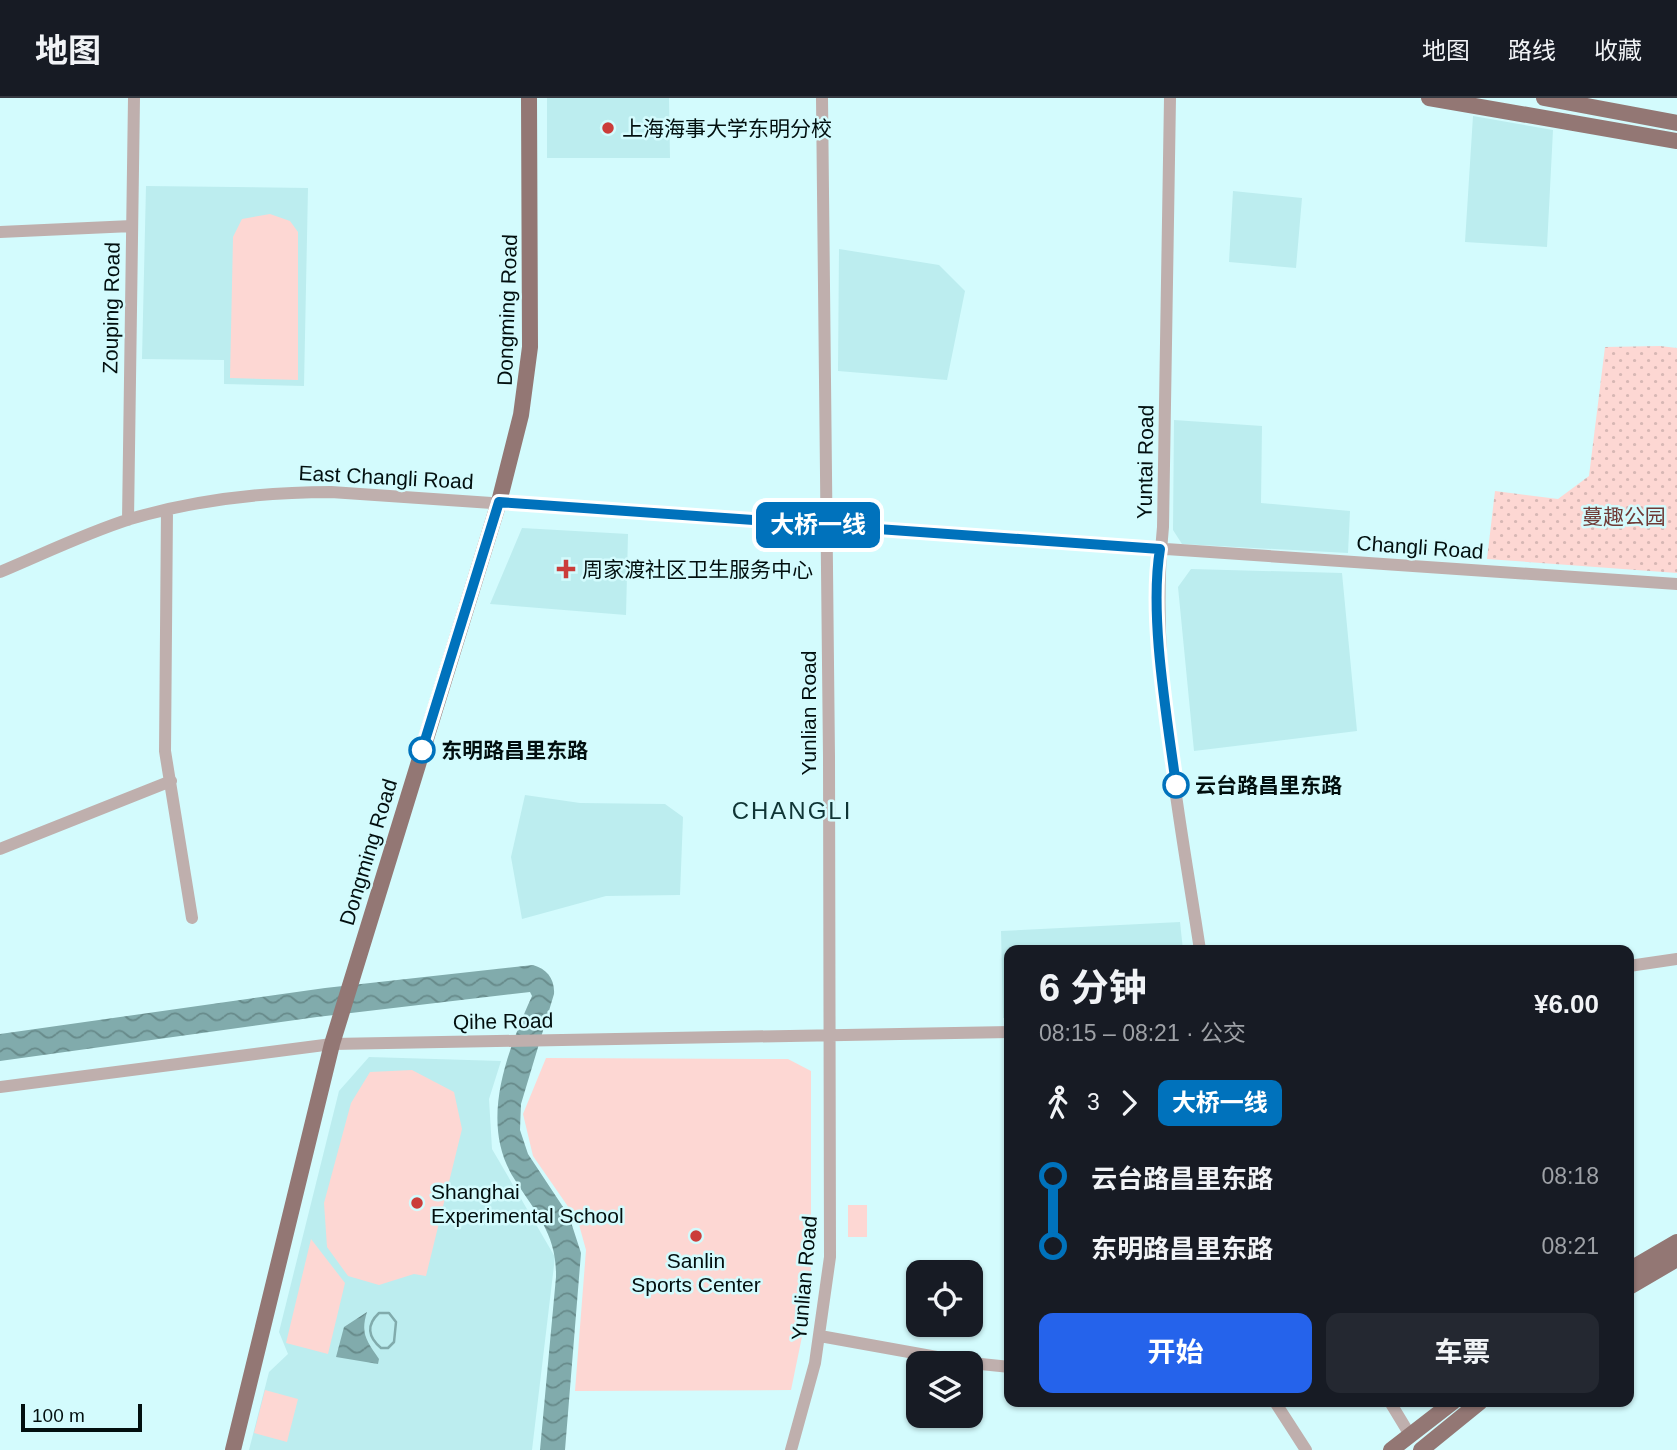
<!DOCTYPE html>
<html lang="zh">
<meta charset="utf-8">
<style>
body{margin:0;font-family:Arial,"Noto Sans SC",sans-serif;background:#242831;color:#f1f3f6;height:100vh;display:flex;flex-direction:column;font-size:26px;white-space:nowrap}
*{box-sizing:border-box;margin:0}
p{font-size:23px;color:#9ea1a6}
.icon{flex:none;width:38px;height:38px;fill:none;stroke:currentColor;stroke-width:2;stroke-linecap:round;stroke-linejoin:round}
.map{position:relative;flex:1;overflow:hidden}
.panel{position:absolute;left:1004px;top:847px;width:630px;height:462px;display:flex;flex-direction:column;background:#171b24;border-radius:14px;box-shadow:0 2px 5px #0004}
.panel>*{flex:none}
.badge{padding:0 14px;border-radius:10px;font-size:24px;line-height:46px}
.controls{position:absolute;left:906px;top:1162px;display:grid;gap:14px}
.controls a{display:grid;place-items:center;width:77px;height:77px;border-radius:14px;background:#171b24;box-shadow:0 2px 5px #0004;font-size:35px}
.scale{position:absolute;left:21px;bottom:18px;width:121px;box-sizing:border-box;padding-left:7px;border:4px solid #020f0f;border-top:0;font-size:19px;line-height:24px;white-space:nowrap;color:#020f0f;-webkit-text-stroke:5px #d3fbfd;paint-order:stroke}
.map>.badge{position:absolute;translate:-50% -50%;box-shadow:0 0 0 4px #fff}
.legs{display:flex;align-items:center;gap:10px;height:77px;padding:0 35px;font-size:23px}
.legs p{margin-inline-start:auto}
.head{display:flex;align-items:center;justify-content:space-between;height:119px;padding:0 35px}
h1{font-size:38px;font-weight:700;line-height:52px}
.button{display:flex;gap:14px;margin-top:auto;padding:14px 35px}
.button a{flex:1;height:80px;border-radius:14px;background:#2563eb;color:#fff;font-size:28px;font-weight:700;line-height:80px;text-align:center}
.button a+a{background:#242831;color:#f1f3f6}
ul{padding:0 35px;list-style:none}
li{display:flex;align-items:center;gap:24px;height:70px;font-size:26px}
li i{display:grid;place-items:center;width:10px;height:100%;margin:0 9px;background:currentColor}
li i::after{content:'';width:18px;height:18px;margin:-9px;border:5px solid;border-radius:50%;background:#171b24}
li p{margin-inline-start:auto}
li:first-child i{background:linear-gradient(#0000 50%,currentColor 0)}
li:last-child i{background:linear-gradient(currentColor 50%,#0000 0)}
header{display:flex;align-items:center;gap:42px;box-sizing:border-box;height:98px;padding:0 35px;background:#171b24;border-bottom:2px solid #363941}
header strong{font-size:33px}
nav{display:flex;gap:38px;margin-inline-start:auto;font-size:24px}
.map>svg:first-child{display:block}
.built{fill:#bcedef}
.grass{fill:url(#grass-dots)}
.garden{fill:#fdd7d3}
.water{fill:url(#water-waves)}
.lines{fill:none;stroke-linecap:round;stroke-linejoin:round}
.stream{stroke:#81abac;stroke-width:2.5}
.minor{stroke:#bfafad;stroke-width:12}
.major{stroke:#937774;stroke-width:16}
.line-1-casing{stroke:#fff;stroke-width:16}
.line-1{stroke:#0072bc;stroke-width:10}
.poi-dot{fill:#cb3d3a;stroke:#d3fbfd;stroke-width:2.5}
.stop-1-dot{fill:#fff;stroke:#0072bc;stroke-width:3.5}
.labels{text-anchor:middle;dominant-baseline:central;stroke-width:5;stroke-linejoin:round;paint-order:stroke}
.poi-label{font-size:21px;fill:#020f0f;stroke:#d3fbfd;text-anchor:start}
.street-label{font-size:21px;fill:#020f0f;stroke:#d3fbfd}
.park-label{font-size:21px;fill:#6f3a36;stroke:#d3fbfd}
.stop-label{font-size:21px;font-weight:bold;fill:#020f0f;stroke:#d3fbfd;text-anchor:start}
.quarter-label{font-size:24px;letter-spacing:2px;fill:#0f3435;stroke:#d3fbfd}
</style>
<header>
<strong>地图</strong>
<nav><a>地图</a><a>路线</a><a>收藏</a></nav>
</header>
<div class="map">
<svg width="1677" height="1352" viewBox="0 0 1677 1352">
<defs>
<pattern id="grass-dots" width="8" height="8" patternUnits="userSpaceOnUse" patternTransform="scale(1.75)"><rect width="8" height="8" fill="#fdd7d3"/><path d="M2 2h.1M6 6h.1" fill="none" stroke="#d7b7b4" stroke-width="1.8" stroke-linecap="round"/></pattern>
<pattern id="water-waves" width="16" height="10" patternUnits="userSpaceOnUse" patternTransform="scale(1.75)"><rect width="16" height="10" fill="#81abac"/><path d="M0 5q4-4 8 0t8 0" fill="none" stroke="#678a8a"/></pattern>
</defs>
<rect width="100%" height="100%" fill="#d3fbfd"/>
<path class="built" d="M547 0H669L670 60H547Z
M1473 18 1553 32 1547 149 1465 144Z
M146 88 308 90 304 288 224 286V262L142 261Z
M1233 93 1302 100 1296 170 1229 164Z
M839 151 939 167 965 193 947 282 838 273Z
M1174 322 1262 328 1261 405 1350 413 1348 455 1182 446 1173 432Z
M522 430 628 436 626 517 490 506Z
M1191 471 1342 475 1357 633 1194 653 1178 489Z
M525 697 580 705 665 706 683 719 680 797 606 798 522 821 511 759Z
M1180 824 1183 852H1010V920H1003L1001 833Z
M369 959 501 963 489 1001 492 1051 555 1159 532 1352H249L269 1274 288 1256 279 1234 339 993Z"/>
<path class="grass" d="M1660 248 1677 250V475L1487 461 1495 393 1558 401 1589 378 1605 249Z"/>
<path class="garden" d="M270 116 290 123 298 134V282L230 280 233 139 242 121Z
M546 960 788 961 811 973V1195L791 1292 575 1293 586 1152 578 1123 533 1058 523 1016Z
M412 972 454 994 462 1031 426 1178 414 1176 379 1187 348 1178 327 1149 324 1105 351 1005 370 974Z
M848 1107H867V1139H848Z
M311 1141 345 1185 328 1256 286 1245Z
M265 1292 298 1301 287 1344 254 1335Z"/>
<path class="water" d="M533 867C547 871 555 881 554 896L521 1006 520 1032 528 1056 569 1118 581 1155 565 1352H540L556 1179C557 1137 536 1115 515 1082 478 1026 507 954 532 898L530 894 317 919 0 963V936L325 890Z
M367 1214C360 1236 367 1243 379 1261L378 1266 336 1259 344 1229Z"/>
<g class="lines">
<path class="stream" d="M379 1215H389L396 1224 394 1244 388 1250H381C368 1239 366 1227 379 1215Z"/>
<path class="minor" d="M1170 0 1163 429C1149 570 1179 713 1200 852
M0 134 132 128
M167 412 165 653 192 820
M128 422 134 0
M0 474C43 456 86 435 130 421 195 402 263 394 331 394L1677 486
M0 751 171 683
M1629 868 1677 861
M0 989 332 946 1010 934
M820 1238 970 1265
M971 1265 1010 1269
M1275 1304 1306 1352
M1390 1304 1410 1337
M791 1352 815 1265 830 1159 829 659 822 0"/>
<path class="major" d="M1429 0 1677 43
M1544 0 1677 25
M1629 1172 1677 1144
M1629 1189 1677 1161
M233 1352 332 946 499 404 521 317 530 249 529 0
M1391 1352 1453 1304
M1421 1352 1480 1304"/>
</g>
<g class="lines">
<defs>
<path id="line-1" d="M422 652 499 404 1160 451C1149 518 1167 619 1176 687"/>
</defs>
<use href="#line-1" class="line-1-casing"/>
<use href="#line-1" class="line-1"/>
</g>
<g class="poi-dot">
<circle cx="608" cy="30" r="7"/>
<path d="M562.5 460.5h7v7h7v7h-7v7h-7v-7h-7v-7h7z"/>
<circle cx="417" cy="1105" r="7"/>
<circle cx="696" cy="1138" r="7"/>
</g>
<g class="stop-1-dot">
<circle cx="422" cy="652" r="12"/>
<circle cx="1176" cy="687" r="12"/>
</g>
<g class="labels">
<g class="poi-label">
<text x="622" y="30">上海海事大学东明分校</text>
<text x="582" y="471">周家渡社区卫生服务中心</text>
<text x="431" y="1093">Shanghai<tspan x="431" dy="24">Experimental School</tspan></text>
<text x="696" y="1162" text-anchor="middle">Sanlin<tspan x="696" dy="24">Sports Center</tspan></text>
</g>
<g class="street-label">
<text transform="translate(111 210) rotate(-89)">Zouping Road</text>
<text transform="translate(507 212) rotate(-88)">Dongming Road</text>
<text transform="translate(1145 364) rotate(-89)">Yuntai Road</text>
<text transform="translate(386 379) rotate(3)">East Changli Road</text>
<text transform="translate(1420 449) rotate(4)">Changli Road</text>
<text transform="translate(808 615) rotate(-90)">Yunlian Road</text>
<text transform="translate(368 754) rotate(-73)">Dongming Road</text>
<text transform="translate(503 923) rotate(-1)">Qihe Road</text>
<text transform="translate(804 1180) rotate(-85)">Yunlian Road</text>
</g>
<g class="park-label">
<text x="1624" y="418">蔓趣公园</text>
</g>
<g class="stop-label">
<text x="441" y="652">东明路昌里东路</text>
<text x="1195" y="687">云台路昌里东路</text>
</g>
<g class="quarter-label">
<text x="792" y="712">CHANGLI</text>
</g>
</g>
</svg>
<div class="controls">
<a><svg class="icon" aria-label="locate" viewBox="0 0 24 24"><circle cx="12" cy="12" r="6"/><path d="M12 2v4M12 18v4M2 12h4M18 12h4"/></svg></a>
<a><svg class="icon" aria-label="layers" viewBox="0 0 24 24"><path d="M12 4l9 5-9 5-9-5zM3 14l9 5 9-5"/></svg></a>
</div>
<div class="scale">100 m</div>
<b class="badge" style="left:818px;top:427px;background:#0072bc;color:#fff">大桥一线</b>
<section class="panel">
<div class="head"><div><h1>6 分钟</h1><p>08:15 – 08:21 · 公交</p></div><b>¥6.00</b></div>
<div class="legs"><svg class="icon" aria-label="walk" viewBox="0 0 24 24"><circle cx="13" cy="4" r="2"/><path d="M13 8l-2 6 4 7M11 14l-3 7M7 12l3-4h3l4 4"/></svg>3<svg class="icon" aria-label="forward" viewBox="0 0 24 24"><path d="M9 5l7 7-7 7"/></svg><b class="badge" style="background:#0072bc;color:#fff">大桥一线</b></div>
<ul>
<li><i style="color:#0072bc"></i><b>云台路昌里东路</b><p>08:18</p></li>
<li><i style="color:#0072bc"></i><b>东明路昌里东路</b><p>08:21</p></li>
</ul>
<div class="button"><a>开始</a><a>车票</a></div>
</section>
</div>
